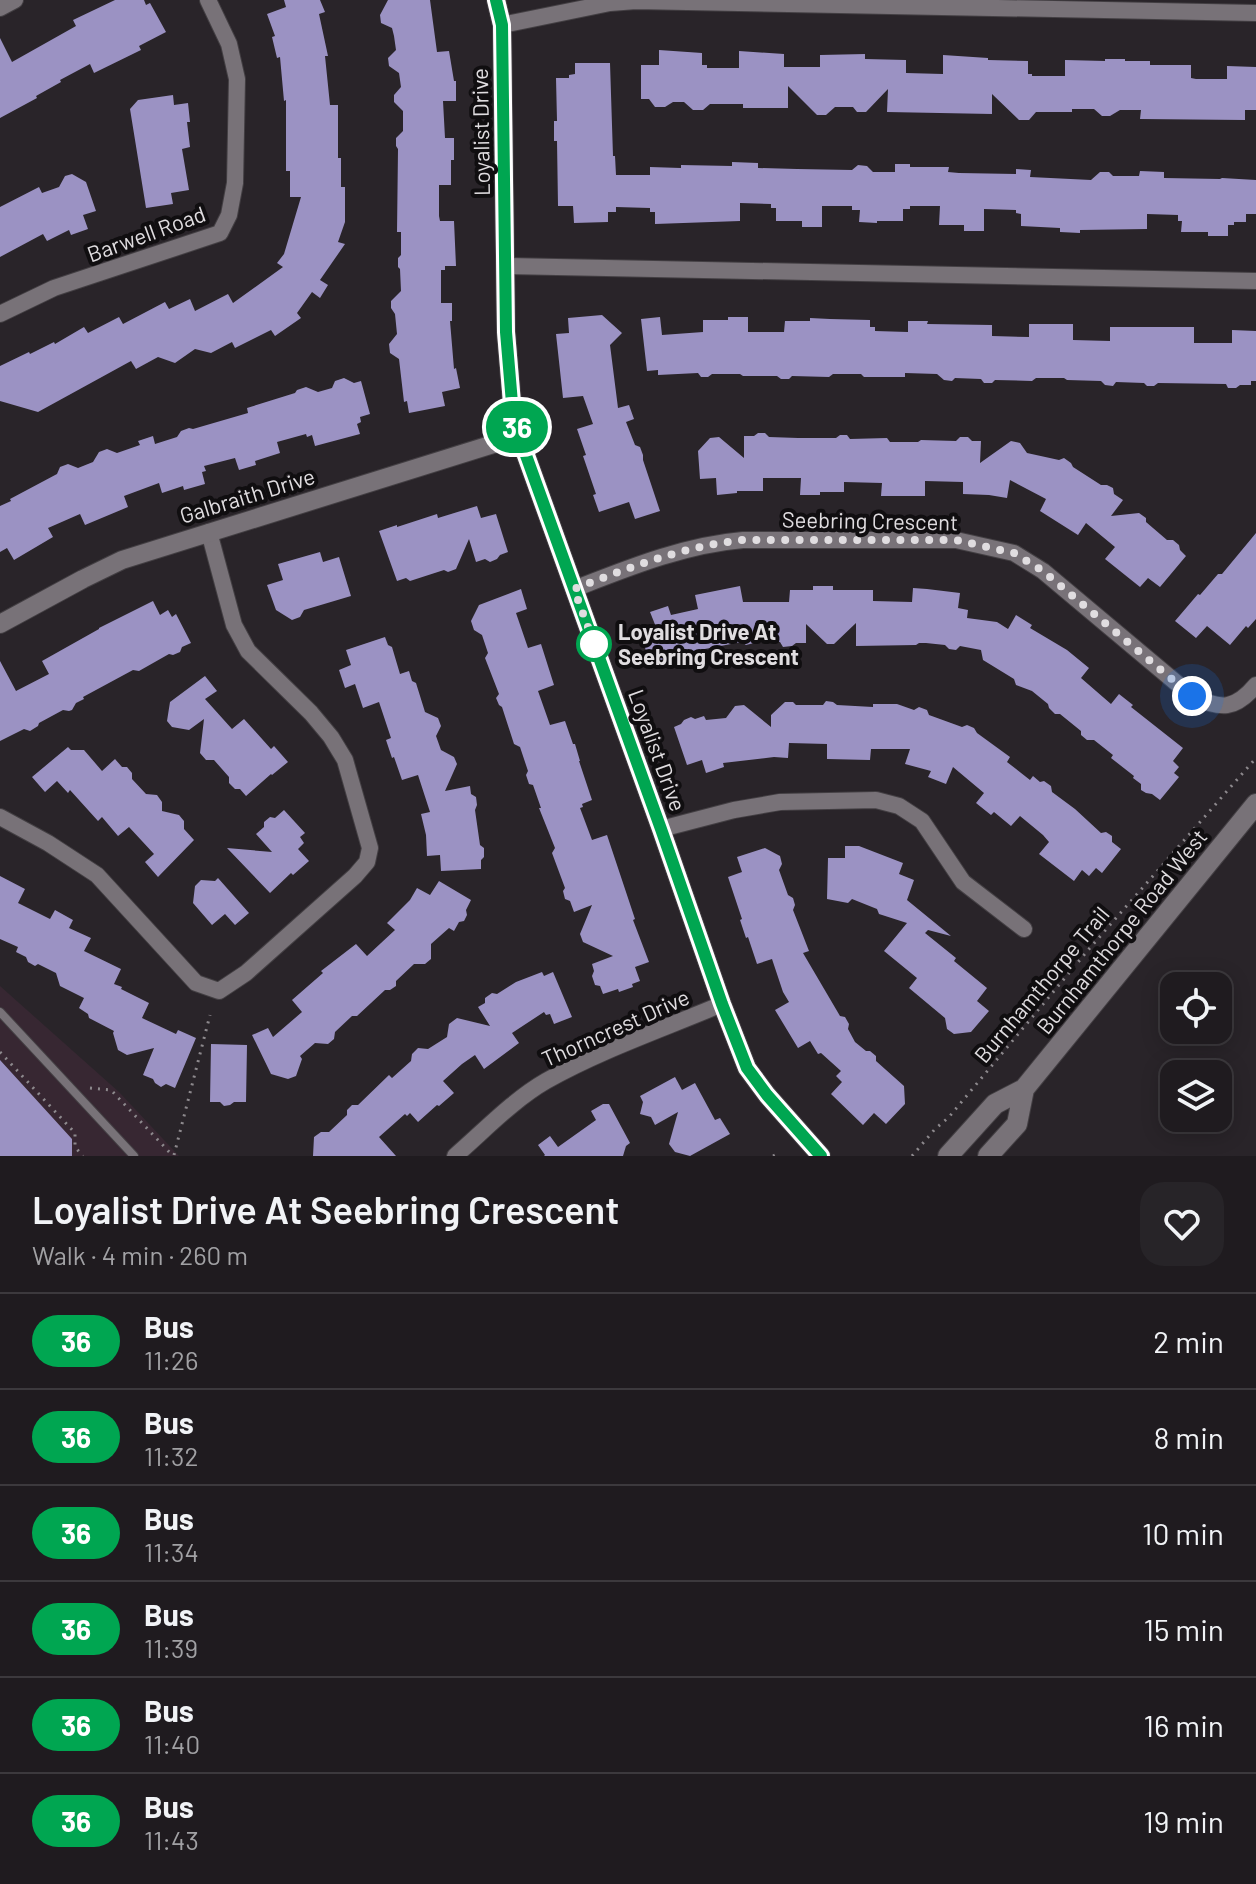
<!DOCTYPE html>
<meta charset="utf-8">
<style>
body{margin:0;font-family:Barlow,sans-serif;background:#272428;color:#f1f3f6;height:100vh;display:flex;flex-direction:column;font-size:30px;white-space:nowrap}
*{box-sizing:border-box;margin:0}
p{font-size:26px;color:#a1a1a4}
.icon{flex:none;width:44px;height:44px;fill:none;stroke:currentColor;stroke-width:2;stroke-linecap:round;stroke-linejoin:round}
.map{position:relative;height:1156px;overflow:hidden}
.drawer{display:flex;flex-direction:column;background:#1f1b1f;flex:1}
.drawer>*{flex:none}
.badge{padding:0 16px;border-radius:26px;font-size:28px;line-height:52px}
.tools{position:absolute;left:1160px;top:972px;display:grid;gap:16px}
.tools a{display:grid;place-items:center;width:72px;height:72px;border-radius:16px;background:#1f1b1f;box-shadow:0 4px 20px #0003,0 0 0 2px #3c393d;font-size:40px}
.you{position:absolute;width:40px;height:40px;margin:-20px;border:6px solid #fff;border-radius:50%;background:#1a73e8;box-shadow:0 0 0 12px #1a73e833}
.map>.badge{position:absolute;translate:-50% -50%;box-shadow:0 0 0 4px #fff}
.round{display:grid;place-items:center;flex:none;width:84px;height:84px;border-radius:24px;background:#272428}
.summary{display:flex;align-items:center;justify-content:space-between;height:136px;padding:0 32px}
h1{font-size:38px;font-weight:600;line-height:60px}
ul{padding:0;list-style:none}
li{display:flex;align-items:center;gap:24px;height:96px;padding:0 32px;border-top:2px solid #3c393d}
li div{flex:1}
li b{display:block;font-size:30px}
li em{font-style:normal}
li .badge{min-width:88px;font-weight:700;text-align:center}
.map>svg:first-child{display:block}
.education{fill:#372732}
.building{fill:#9b92c3}
.lines{fill:none;stroke-linecap:round;stroke-linejoin:round}
.service-casing{stroke:#433f43;stroke-width:10}
.minor-casing{stroke:#433f43;stroke-width:18}
.tertiary-casing{stroke:#433f43;stroke-width:20}
.secondary-casing{stroke:#433f43;stroke-width:22}
.path{stroke:#8d898d;stroke-width:3;stroke-dasharray:2 6;stroke-linecap:butt}
.service{stroke:#787278;stroke-width:8}
.minor{stroke:#787278;stroke-width:16}
.tertiary{stroke:#787278;stroke-width:18}
.secondary{stroke:#787278;stroke-width:20}
.line-casing{stroke:#fff;stroke-width:18}
.line{stroke:#00a651;stroke-width:12}
.walk{stroke:#e0dde0;stroke-width:8;stroke-dasharray:0 14.4}
.stop-dot{fill:#fff;stroke:#00a651;stroke-width:4}
.labels{text-anchor:middle;dominant-baseline:central;stroke-width:8;stroke-linejoin:round;paint-order:stroke}
.street-label{font-size:22px;fill:#e0dde0;stroke:#100e10}
.stop-label{font-size:22px;font-weight:bold;fill:#e0dde0;stroke:#100e10;text-anchor:start}
</style>
<div class="map">
<svg width="1256" height="1156" viewBox="0 0 1256 1156">
<rect width="100%" height="100%" fill="#292429"/>
<path class="education" d="M0 986 119 1092 179 1156H0Z"/>
<path class="building" d="M115 0H144L146 5 150 3 166 32 139 46 141 50 94 73 90 64 60 80 61 82 36 96 37 98 0 118V38L12 62 76 26 73 20Z
M284 0H320L325 12 319 14 328 56H325L330 105H338V158H341V187H345V222L338 242 345 244 320 280 328 285 320 298 312 292 297 313 301 318 275 336 271 330 235 348 232 342 211 353 195 349 175 363 158 357 136 369 131 361 38 412 0 401V366L29 352 30 354 54 342 55 344 84 327 88 333 119 317 123 324 165 302 169 309 190 299 195 311 228 294 233 303 283 267 277 263 284 254 301 197H290V171H286V100L284 101 280 57 277 58 272 37 275 36 267 14 286 7Z
M388 0H430L437 52 449 51 454 81H456V101H443L445 138H454V160H451V185H439V216L440 221H454L456 266H445V270H441V303H452V321H450L454 369 456 368 460 388 442 392 445 406 409 413 407 401 404 402 399 359 390 353 389 344 397 334 395 314 391 308V301L401 291 400 269 398 267V258L401 255V232H397L398 149 396 146V138L403 131V111L394 102V95L401 87 399 73 389 66 388 58 396 50 394 36 392 28 381 23 380 15Z
M659 50 702 53V65H707V68H739V51L784 54V67H820V55L865 54V59L906 60V73L943 74V55L988 58V60L1028 61V74H1032V76H1065V60L1105 61V59H1125V61H1150V65H1191V78L1196 79H1227V66L1256 67V110H1245V120L1140 119 1141 110H1120L1110 116H1102L1094 109H1072V112H1036L1029 120H1019L992 94V114L887 112 888 89 866 112H857L853 107H835L826 115H817L788 86V108H743V104H710L703 110H693L684 102H673L665 107H655L649 99H641V65H659Z
M575 63H610L613 156H615L616 175H650V167L681 168V165L732 166V162L758 163V168L797 169 852 170 858 165 867 166 873 172H895V164H910V167H949L948 172 959 173 1016 174V169L1031 170 1030 177 1091 180 1100 172H1109L1113 176H1139L1140 171 1164 172V178L1220 179 1222 178 1256 180V214H1246V222H1234V225H1228V236H1208V232H1181L1182 221H1178V215L1147 214V229L1080 230V233L1060 232V228L1021 226V214L1016 213V210L984 209V231H964V225H939L940 206H910V209H903V221H877V223L859 222 860 210H852V206H822V227H802V221H776V208H771V204L740 203V221L655 224V212H650V208L616 207V212H608V222L574 223 573 206H558L557 141H554V121H557L556 78H569V75L575 74Z
M173 95 174 105 188 103 190 122H187L190 147 182 149 189 190 171 193 173 204 146 208 130 109 138 100Z
M72 174 86 182 96 211 83 215 88 229 71 235 69 230 47 241 43 234 0 257V207L39 187 42 193 59 187 65 176Z
M602 315 622 333 610 345 618 408 629 405 634 419 626 422 635 445 640 447 643 455V460L660 511 635 519 629 502 599 512 593 495 596 494 583 456 586 455 577 429 593 424 583 396 563 398 556 334 569 333 568 318Z
M660 317 662 335 703 332V320H728V317H748V332H784L785 321H810V318L830 319 870 320V327H875V331L908 332V321H928L927 324 992 325V336L1029 337V324H1073V340L1110 341V327H1194V343H1232V330L1256 331V381H1251V385H1240L1236 388H1228L1226 384 1158 383 1154 386H1147L1144 383 1116 382 1113 386 1105 385 1101 381 1067 380 1064 378H1036L1032 381 995 380 992 383H984L981 379 955 378 952 381 944 380 937 374 905 373V377H864L861 374H833L829 377 792 376 789 379H781L777 376H743L740 374H712L708 377H701L698 373 658 375V370L647 371 641 319Z
M344 378 354 383 361 381 370 414 360 417 361 422 357 424 360 434 315 446 312 435 307 437 306 434 277 442 280 453 255 461 256 465 239 470 235 458 204 466 206 471 202 472 205 484 184 490 183 486 162 493 159 483 124 496 128 507 85 525 80 514 48 528 53 537 14 560 7 548 0 552V506L11 501 10 499 57 474 60 467 68 464 78 468 93 462 99 452 107 449 117 453 140 445 138 441 153 436 155 444 177 437 181 431 189 428 193 429 248 413 247 408 295 393 297 390 306 387 318 392 332 388 335 381Z
M758 433H765L769 437 798 438H836L840 435H847L850 439 887 438 890 442H918L921 440 956 441 960 437H968L972 441H981L980 463 1011 441 1020 443 1027 453 1059 460 1064 458 1071 463 1073 467 1101 485H1107L1113 488 1114 494 1123 500 1111 516 1139 513 1146 518V522L1167 540H1173L1179 545 1180 550 1186 556 1160 587 1148 578 1140 587 1105 559 1115 547 1086 523 1078 535 1040 511 1046 499 1010 480 1007 498 989 495 963 494V482L925 481V496H881L882 483 844 482V492H820V495H800L801 478H763V491H737V493L717 495 716 478 700 479 698 451 710 438 719 437 744 458V436H754Z
M477 506 481 518 496 514 508 552 500 555 497 559 490 562 485 559 476 562 469 539 456 569 448 572 444 570 410 581 406 578 397 581 379 531 397 525V527L437 514 438 518Z
M1256 533V619L1248 628 1246 626 1230 645 1207 626 1196 638 1175 621 1198 594 1200 595 1218 574H1222Z
M320 552 323 562 339 557 351 596 304 610 300 617 292 620 276 610 267 585 283 580 278 564Z
M740 586 743 602H789L790 590H813V586H833V590H873V601L912 602 913 588 927 589 960 593 958 608 968 610 967 618 997 622 1008 629 1016 615 1032 625 1030 628 1067 650 1089 668 1081 678 1111 704 1119 694 1133 705 1131 707 1183 748 1173 761 1179 767 1174 773 1179 777 1160 800 1152 794 1146 793 1141 790V784L1133 778 1134 776 1111 758 1113 755 1094 740H1087L1081 735V731L1060 714H1055L1049 708 1048 704 1032 691 1016 685 1014 679 983 660 981 650 960 646 956 650 949 649 945 645 926 643H919L916 645 856 646V623L834 644H827L806 624V643H796L792 646 783 647 780 642H758L746 645 742 642 731 644 684 653 685 656 678 658 675 664 668 666 664 664 652 668 642 639 649 636 647 630 656 627 650 612 668 606 671 615 698 609 695 595Z
M521 589 527 609 516 613 528 648 541 644 554 685 538 691 550 725 565 721 573 744H575L580 761H579L592 800 582 804 583 807 580 808 592 840 607 835 635 919 633 920 649 962 635 967 640 981 632 984 633 987 619 992 618 989 603 994 600 986 595 985 592 976 594 971 592 964 613 956 583 942 580 934 592 905 574 912 570 901 565 899 563 891 565 888 552 853 555 848 539 808H541L533 785 529 784 526 775 528 771 520 747 514 744 502 707 499 705 496 698 499 694 485 658 488 653 482 635 474 630 471 621 479 605Z
M153 601 160 615 168 610 172 617 176 614 191 643 182 647 180 652 173 655 169 654 139 671 133 670 83 697 84 699 76 703 72 710 69 711 63 710 39 723 38 726 30 731 24 729 0 741V661L16 691 49 674 42 661 99 629V628Z
M385 637 388 645 392 647 400 674 409 671 412 681 416 683 425 712 438 718 441 726 436 736 441 750 454 757 457 764 445 791 470 786 471 794 476 797 477 805 475 810 480 845 484 848V857L481 860V869L441 871 440 855 427 856 426 835 421 814 430 812 418 775 402 780 394 757 392 758 386 740 391 738 379 702 363 708 355 684 345 688 339 670 351 665 346 650Z
M205 676 217 691 205 699 232 729 244 719 271 749 274 746 288 762 272 775 271 774 246 796 240 789H235L229 783V777L214 760H206L200 753 204 719 189 730 172 727 167 721 170 702Z
M826 701 833 702 837 705 873 707V704H897L914 710 919 707 927 710 929 715 962 727 967 725 974 728 977 733 1010 757 1007 762 1030 780 1033 776 1040 782 1044 781 1051 786 1052 792 1075 809 1101 833 1106 832 1112 836V842L1121 849 1102 873 1096 868 1089 876 1082 870 1074 881 1039 854 1049 842 1043 835 1020 816 1011 826 994 812 991 815 976 803 984 793 953 767 946 784 928 777 931 771 905 764 910 749H871L870 760 827 759V744L789 743 788 758 774 757 723 763 724 767 706 773 702 760 687 765 674 727 681 724 684 720 691 717 695 719 704 716 706 720 726 718 735 706 744 705 771 727V715L785 702H793L796 705H823Z
M68 747 71 750H84L102 771 115 759 122 767H127L132 773V779L146 794 157 795 162 802V811L179 815 184 821V829L194 840 158 877 145 862 154 854 129 827 118 836 102 817 98 821 70 790 68 793 57 781 45 792 32 777Z
M284 810 305 833 300 837 304 843 298 849 309 861 293 875 291 873 270 893 227 848 272 852 256 834 264 827V822L270 817 275 818Z
M845 846H859L903 863 899 874 914 880 907 900 951 936 928 930 925 933 956 958 954 961 987 988 977 1001 989 1011 971 1032 954 1034 947 1029 945 1018 909 988 917 978 884 951 907 923 879 914 877 909 852 899 848 903 827 899 828 858H845Z
M765 848 780 856 782 864 779 870 788 895 793 898 795 905 793 910 809 951 803 953 840 1016 845 1017 849 1024 848 1029 855 1042 866 1051H870L876 1056V1061L904 1086 905 1104 886 1124 874 1113 863 1125 831 1094 842 1082 836 1076 841 1071 821 1053 818 1054 810 1041 798 1048 775 1010 789 1002 783 992 772 959 757 964 748 937 746 938 740 920 742 919 728 877 742 872 737 857Z
M0 876 25 889 18 903 50 919 55 910 73 920 69 928 91 938 84 951 121 969 114 984 122 987 121 989 149 1003 142 1018 176 1034 178 1030 196 1038 175 1088 166 1084 161 1087 155 1083 153 1079 143 1075 154 1048 127 1055 118 1050 113 1033 114 1031 89 1018 88 1014 79 1008 84 998 60 986 56 973 38 964 35 966 28 962 26 957 16 952 18 947 0 939Z
M218 878 249 913 235 925 225 914 212 925 193 903 195 886 201 880 215 881Z
M439 881 471 900 466 910 467 915 464 921 459 922 454 931 449 928 431 944V959L425 964H414L396 981V986L390 990H385L357 1016H352L335 1032 334 1039 328 1044 315 1043 300 1056 302 1059 296 1076 288 1079 271 1074 252 1035 268 1028 273 1037 302 1012 292 1000 323 973 321 971 356 944 367 956 395 930 387 923 410 900 417 888 430 895Z
M542 972 544 976 553 972 572 1017 554 1024 550 1014 546 1015 544 1012 512 1033 519 1043 484 1069 475 1055 462 1064 443 1081 454 1093 439 1106 437 1105 418 1122 410 1113 407 1116 405 1114 379 1137 396 1156H313L314 1137 321 1132H329L347 1115V1110L352 1105H358L389 1075 392 1078 411 1061 412 1054 418 1048 428 1049 447 1037 449 1024 457 1018 490 1026 478 1007 485 1003V998L492 993 497 994 516 982Z
M211 1044 247 1045 246 1102H234L230 1105 224 1106 220 1102H210Z
M0 1060 72 1139V1156H0Z
M675 1077 682 1090 695 1083 715 1120 720 1118 730 1134 690 1156 675 1152 669 1144 678 1112 655 1125 651 1117 640 1114 643 1102 640 1096Z
M603 1104H609L630 1143 626 1146 623 1156H544L545 1155 538 1145 550 1136 558 1147 596 1120 591 1111Z"/>
<g class="lines">
<defs>
<path id="service" d="M0 1012 134 1156"/>
<path id="minor" d="M0 8 15 0
M502 25 610 3 636 1 1256 13
M506 266 1256 281
M0 314 54 288 220 233 229 215 235 183 237 79 229 44 208 0
M574 589C628 568 684 545 743 540H956L1014 553 1043 571 1192 696C1221 710 1235 710 1256 685
M0 817 48 843 97 875 196 983 219 991 246 973 355 876 367 862 370 848 345 760 331 737 311 713 248 651 234 625 209 532
M661 829 734 810 780 802 876 800 899 806 922 821 963 882 1024 929
M455 1156C484 1131 513 1100 546 1081 601 1050 663 1029 722 1004"/>
<path id="tertiary" d="M496 0 502 25 506 332 512 403 519 436 661 829 722 1004 747 1068 767 1095 821 1156
M0 624 83 579 122 560 519 436"/>
<path id="secondary" d="M948 1156 995 1104 1024 1089 1256 804
M988 1156 1017 1124 1024 1089"/>
</defs>
<use href="#service" class="service-casing"/>
<use href="#minor" class="minor-casing"/>
<use href="#tertiary" class="tertiary-casing"/>
<use href="#secondary" class="secondary-casing"/>
<path class="path" d="M0 1052 75 1133V1147L83 1156
M90 1088 111 1090 173 1156
M174 1155 210 1015
M773 1156 777 1154
M912 1156 935 1129 949 1117 1089 949 1256 758"/>
<use href="#service" class="service"/>
<use href="#minor" class="minor"/>
<use href="#tertiary" class="tertiary"/>
<use href="#secondary" class="secondary"/>
</g>
<g class="lines">
<defs>
<path id="line" d="M496 0 502 25 506 332 512 403 519 436 661 829 722 1004 747 1068 767 1095 821 1156"/>
</defs>
<use href="#line" class="line-casing"/>
<use href="#line" class="line"/>
<path class="walk" d="M594 644 596 649 574 589C628 568 684 546 743 540H956L1014 553 1043 571 1192 696"/>
</g>
<circle class="stop-dot" cx="594" cy="644" r="16"/>
<g class="labels">
<g class="street-label">
<text transform="translate(480 132) rotate(-91)">Loyalist Drive</text>
<text transform="translate(146 233) rotate(-20)">Barwell Road</text>
<text transform="translate(247 495) rotate(-17)">Galbraith Drive</text>
<text transform="translate(870 520) rotate(1)">Seebring Crescent</text>
<text transform="translate(658 750) rotate(70)">Loyalist Drive</text>
<text transform="translate(1121 931) rotate(-51)">Burnhamthorpe Road West</text>
<text transform="translate(1041 984) rotate(-50)">Burnhamthorpe Trail</text>
<text transform="translate(615 1027) rotate(-24)">Thorncrest Drive</text>
</g>
<g class="stop-label">
<text x="618" y="631">Loyalist Drive At<tspan x="618" dy="25">Seebring Crescent</tspan></text>
</g>
</g>
</svg>
<div class="tools">
<a><svg class="icon" aria-label="locate" viewBox="0 0 24 24"><circle cx="12" cy="12" r="6"/><path d="M12 2v4M12 18v4M2 12h4M18 12h4"/></svg></a>
<a><svg class="icon" aria-label="layers" viewBox="0 0 24 24"><path d="M12 4l9 5-9 5-9-5zM3 14l9 5 9-5"/></svg></a>
</div>
<div class="you" style="left:1192px;top:696px"></div>
<b class="badge" style="left:517px;top:427px;background:#00a651;color:#fff">36</b>
</div>
<section class="drawer">
<div class="summary"><div><h1>Loyalist Drive At Seebring Crescent</h1><p>Walk · 4 min · 260 m</p></div><a class="round"><svg class="icon" aria-label="heart" viewBox="0 0 24 24"><path d="M12 20l-8-8c-3-5 5-10 8-4 3-6 11-1 8 4z"/></svg></a></div>
<ul>
<li><span class="badge" style="background:#00a651;color:#fff">36</span><div><b>Bus</b><p>11:26</p></div><em>2 min</em></li>
<li><span class="badge" style="background:#00a651;color:#fff">36</span><div><b>Bus</b><p>11:32</p></div><em>8 min</em></li>
<li><span class="badge" style="background:#00a651;color:#fff">36</span><div><b>Bus</b><p>11:34</p></div><em>10 min</em></li>
<li><span class="badge" style="background:#00a651;color:#fff">36</span><div><b>Bus</b><p>11:39</p></div><em>15 min</em></li>
<li><span class="badge" style="background:#00a651;color:#fff">36</span><div><b>Bus</b><p>11:40</p></div><em>16 min</em></li>
<li><span class="badge" style="background:#00a651;color:#fff">36</span><div><b>Bus</b><p>11:43</p></div><em>19 min</em></li>
</ul>
</section>
